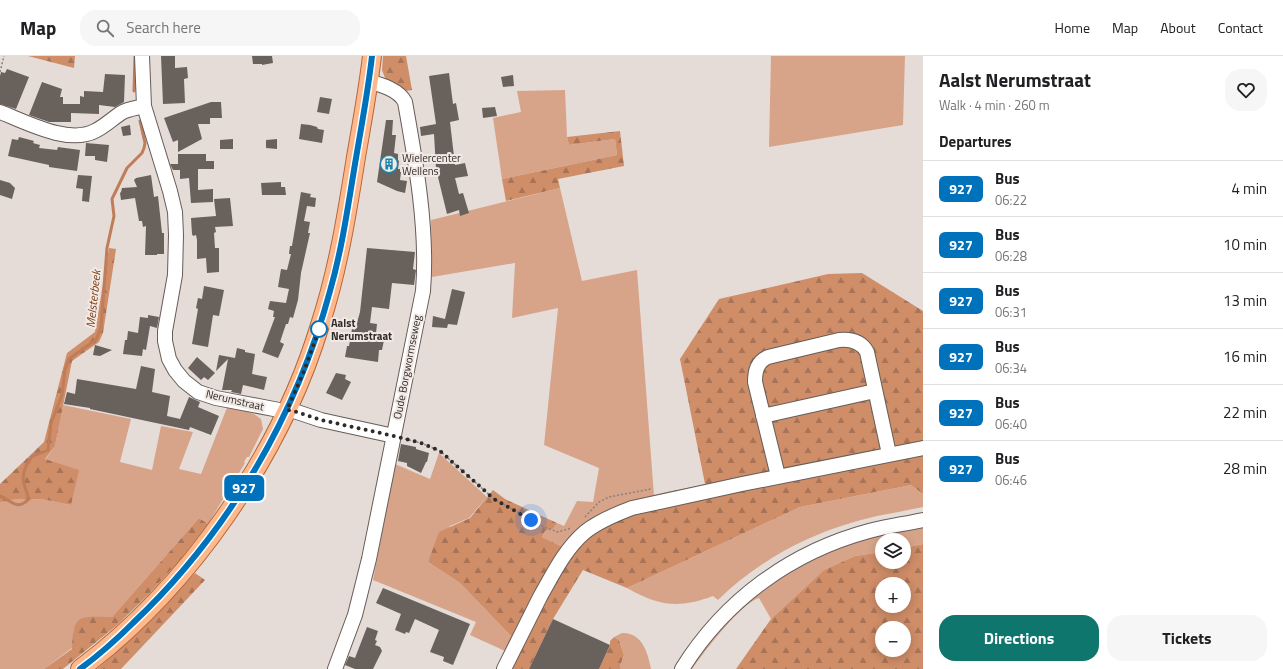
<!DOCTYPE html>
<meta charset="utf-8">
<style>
body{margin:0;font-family:"Titillium Web",sans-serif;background:#f6f6f6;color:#202124;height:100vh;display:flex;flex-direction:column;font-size:15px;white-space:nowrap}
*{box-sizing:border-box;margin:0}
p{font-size:13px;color:#757577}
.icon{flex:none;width:22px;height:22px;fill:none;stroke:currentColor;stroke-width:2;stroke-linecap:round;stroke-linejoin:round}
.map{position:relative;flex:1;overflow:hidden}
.details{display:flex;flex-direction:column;background:#fff;width:360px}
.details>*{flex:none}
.badge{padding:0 8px;border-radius:6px;font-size:14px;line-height:26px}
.tools{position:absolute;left:875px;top:477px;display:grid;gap:8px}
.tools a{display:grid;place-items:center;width:36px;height:36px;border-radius:50%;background:#fff;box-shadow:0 2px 10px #0003;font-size:20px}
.you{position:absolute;width:20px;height:20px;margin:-10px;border:3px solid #fff;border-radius:50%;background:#1a73e8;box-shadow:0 0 0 6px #1a73e833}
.map>.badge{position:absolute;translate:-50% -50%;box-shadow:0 0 0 2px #fff}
h2{padding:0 16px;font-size:15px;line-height:36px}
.round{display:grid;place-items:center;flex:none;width:42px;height:42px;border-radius:16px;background:#f6f6f6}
.summary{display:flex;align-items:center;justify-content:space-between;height:68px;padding:0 16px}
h1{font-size:19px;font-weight:700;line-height:30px}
.button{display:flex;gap:8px;margin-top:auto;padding:8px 16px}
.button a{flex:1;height:46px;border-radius:16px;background:#0f766e;color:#fff;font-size:16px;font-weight:700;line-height:46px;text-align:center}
.button a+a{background:#f6f6f6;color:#202124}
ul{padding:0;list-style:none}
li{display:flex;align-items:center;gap:12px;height:56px;padding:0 16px;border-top:1px solid #e0e0e0}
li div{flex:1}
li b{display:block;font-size:15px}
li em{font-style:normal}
li .badge{min-width:44px;font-weight:700;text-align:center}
header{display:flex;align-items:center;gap:24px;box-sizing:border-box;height:56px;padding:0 20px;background:#fff;border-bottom:1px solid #e0e0e0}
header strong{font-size:19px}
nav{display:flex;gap:22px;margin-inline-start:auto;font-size:14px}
.search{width:280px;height:36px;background:#f6f6f6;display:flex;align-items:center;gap:10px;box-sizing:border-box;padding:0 14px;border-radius:16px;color:#757577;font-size:15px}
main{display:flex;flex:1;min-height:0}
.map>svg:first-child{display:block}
.grass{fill:#d7a48a}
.forest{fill:url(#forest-firs);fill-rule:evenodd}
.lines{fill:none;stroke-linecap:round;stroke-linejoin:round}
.stream{stroke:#bf7d5a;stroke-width:3}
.building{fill:#69615c}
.minor-casing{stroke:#655d59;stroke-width:16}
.major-casing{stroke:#b56738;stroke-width:20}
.path{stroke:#87817d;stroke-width:1.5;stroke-dasharray:2 2;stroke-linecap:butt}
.minor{stroke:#fff;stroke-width:14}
.major{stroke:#feb88c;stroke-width:18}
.line-casing{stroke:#fff;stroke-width:9}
.line{stroke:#0072bc;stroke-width:6}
.walk{stroke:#2f2b29;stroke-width:4;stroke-dasharray:0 7.2}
.stop-dot{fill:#fff;stroke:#0072bc;stroke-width:2}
.labels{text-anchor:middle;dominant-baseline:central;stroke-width:4;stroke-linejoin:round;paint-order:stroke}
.poi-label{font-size:11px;fill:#2f2b29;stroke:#f2e9e4;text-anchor:start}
.stop-label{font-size:11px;font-weight:bold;fill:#2f2b29;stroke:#f2e9e4;text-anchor:start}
.street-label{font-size:11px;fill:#2f2b29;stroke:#f2e9e4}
.water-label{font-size:12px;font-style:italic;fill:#7f401a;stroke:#f2e9e4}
</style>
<header>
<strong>Map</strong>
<div class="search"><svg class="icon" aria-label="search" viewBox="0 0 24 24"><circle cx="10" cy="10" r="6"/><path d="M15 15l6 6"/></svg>Search here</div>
<nav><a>Home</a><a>Map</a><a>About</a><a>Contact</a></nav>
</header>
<main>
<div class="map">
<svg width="923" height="613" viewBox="0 0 923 613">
<defs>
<pattern id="forest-firs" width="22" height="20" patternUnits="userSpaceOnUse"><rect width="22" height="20" fill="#cf8d68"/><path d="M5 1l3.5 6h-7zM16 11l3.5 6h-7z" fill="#a87356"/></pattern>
</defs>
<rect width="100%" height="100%" fill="#e5dcd7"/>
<path class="grass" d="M771 0H905L903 69 769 91Z
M565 34 567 81 569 89 615 83 617 99 502 123 493 62 521 56 517 35Z
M560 132 582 225 637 214 654 440 563 491 542 481 545 475 553 473 557 467 564 470 577 445 593 446 599 412 544 389 558 252 512 262 515 207 432 221 431 164Z
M63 349 131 363 120 406 152 414 161 370 193 376 179 413 201 418 228 349 254 358 261 363 263 373 249 401H247L244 406 245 407 208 468 199 462 112 561 74 572 72 592 44 613H0V446L18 443 28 444 41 443 71 449 45 404 55 390Z
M439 397 487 441 469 462 450 470 428 506 460 527 511 580 505 595 470 579 476 566 373 524 395 408 430 423Z
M911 429 923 438V451C900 456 877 459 854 466 804 480 756 507 718 544L713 540C678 553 659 550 627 532L800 451Z
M923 470V488L904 492V484H882V496L855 500 824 514 771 563 759 542C740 548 704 596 692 613H687L739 549 782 520 808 505 850 487Z
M622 577C642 576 648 597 651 613H621L620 610 624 599 619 584 614 581Z"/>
<path class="forest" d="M28 0H75L74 12Z
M383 0H406L412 34 406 35 387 27 382 14Z
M620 75 624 110 558 123 560 132 506 145 502 123 617 99 615 83 569 89 567 81Z
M109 192 116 193 103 277 99 286 72 305 55 390 45 403 79 414 71 449 41 443 28 444 18 443 0 446V428L44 386 67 297 95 276Z
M862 217 923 255V438L911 429 800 451 627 532 583 514 553 563 529 613H496L511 580 460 527 428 506 439 476 470 462 493 434 505 443 557 467 553 473 545 475 542 481 563 491C575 480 588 468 601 458 625 442 676 435 705 428L680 303 719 243 828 218Z
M199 462 208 468 179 505 149 538 116 570 63 613H44L72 593C73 556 80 561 112 561Z
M923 488V613H736L771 563 824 514 855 500 882 496V506H904V492ZM882 528H904V550H882ZM882 572H904V594H882Z
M195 517 205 524 121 613H97L137 578Z
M614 581 619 584 624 599 620 610 621 613H599L610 589V585Z"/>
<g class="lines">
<path class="stream" d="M134 35 135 0
M0 440C12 445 17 455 29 443 25 430 20 424 26 410 28 407 30 402 33 400 38 397 43 397 48 394L51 367 62 339 65 314 69 303 77 297 96 284 101 271 107 192 114 160 112 143 127 112 142 97 144 92 145 87 140 65"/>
</g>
<path class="building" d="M161 0H175V12L187 11 188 22 184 23 185 47 163 48Z
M252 0H272L273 7 262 9V8H253Z
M7 13 29 21 16 53 0 48V20L1 16 5 17Z
M449 17 453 48 456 47 459 64 450 66 455 109 465 107 468 120 455 122 459 138 463 137 469 157 460 160 459 154 447 158 436 113 434 78 421 80 420 71 436 68 429 20Z
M105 18 125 19 124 46 115 51 99 49V58L71 57V66H49L29 59 42 26 62 33 60 41H63V48H80V40L84 41V35L103 36Z
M513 19 514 30 503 31 501 21Z
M320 41 332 43 329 58 317 56Z
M211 46H221L222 62H210V68H198L202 83 178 96V84L173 86 164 62Z
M495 51 497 60 483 62 482 52Z
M386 64H393L392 79H396L394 97 398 98V104L399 105 398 113H400V116H401L400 124 407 125 405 137 397 135 377 126Z
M301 68 310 69 317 71 318 73 324 74 322 87 299 83Z
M130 69 131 79 123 80 121 71Z
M19 81 34 85 33 87 40 89 39 92 57 94 58 91 80 94 77 115 49 111V109L8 100 12 83 18 84Z
M233 83V93H220V84Z
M277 83V93L266 92V84Z
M86 87 109 89 107 106 95 104V100H85Z
M178 98H206V105H214V113H198V134L213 133V146L191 147 189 122 180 123V114H173L170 108H178Z
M78 119 92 120 89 146 82 145 83 133 76 132Z
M151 119 154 141 158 140 162 177H164V198H157V199H145L146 170 143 171 142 165H139L135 142 121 144 120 137 121 136 122 132 137 131 134 124 136 122Z
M0 124 10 127 15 132 12 143 0 139Z
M281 126V131H285L286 139H262L261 127Z
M301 136 311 138 310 141 316 142 315 151 307 150 304 165 310 166 308 177H310L301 217 298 244 293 262 290 261 288 268H286L280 286 284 288 278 302 262 296 275 261H273L274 255 268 253 270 245 286 247 289 233 278 231 281 213 287 214 291 198H289L290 190H292Z
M230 142 233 170 215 171 216 176 214 177 215 192H219V216L207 217 206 202 197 203V184L196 179 193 180 192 178 191 162 216 160 214 143Z
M367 192 415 196 413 213 416 214 414 229 392 227 389 253 372 251 370 267 377 268 376 277 378 278 377 283 384 284 382 294H379L378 306 345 301 347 290H349L352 273 355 274 360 256Z
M204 230 224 234 219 260 213 259 208 291 192 288 198 253 196 252 198 242 202 243Z
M452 233 465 236 457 269 448 268 447 272 432 271 433 260 445 263Z
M148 259 159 261 157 272 150 270 146 294 143 293 142 300 123 298 125 284H127L128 275 138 277 140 261 148 262Z
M95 289 112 294 100 300 93 299Z
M237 292 245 294V296L255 298 252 318 267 321 264 334 243 329 241 338 231 336 232 334H222L228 303 216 315 219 299 235 302Z
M197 301 215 317 208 324 204 321 201 324 188 312Z
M141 310 155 313 152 336 170 340 167 360 180 363 189 341 200 346 198 351 219 360 211 379 190 371 189 374 90 353V352L64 348 67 336 75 338 77 323 136 333Z
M336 317 346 319 345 323 351 326 342 344 326 337Z
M401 388 416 391V393L429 397 427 406H426L421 417 407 410V407L398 405Z
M383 532 470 568 453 609 443 605 444 601 430 596 439 574 415 563 409 577 406 576 405 578 395 574 401 558 376 547Z
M553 563 610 589 599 613H529Z
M367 571 378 575 375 584 377 585 375 589 380 591 382 595 373 613H355L345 609 349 600 355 602Z"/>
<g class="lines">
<defs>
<path id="minor" d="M142 0 144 50 170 135 175 156 176 179 175 219 165 275V285L169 303 175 314 184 325 198 336 216 342 279 354 294 355 321 364 394 380
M0 56C26 66 68 89 95 75 105 70 112 63 121 57 127 53 137 52 144 50
M763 360 875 335
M778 420 755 326C755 315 757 306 768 301L839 284C850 283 861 285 867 296L889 398
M335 613 355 559 369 503 423 235C428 174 416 107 405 46 399 34 382 29 368 25
M504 613C516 589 528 565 540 541 553 518 565 493 585 476 599 465 616 458 632 452L742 428 923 392
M682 613C725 544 791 496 869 475 887 470 905 468 923 464"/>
<path id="major" d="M80 613C189 532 281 398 320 269 338 214 347 158 356 101 362 67 368 34 372 0"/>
</defs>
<use href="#minor" class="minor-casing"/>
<use href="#major" class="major-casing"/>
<path class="path" d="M0 16 4 0
M405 383 421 387 440 395 494 443 544 471 558 476 571 472
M585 461 599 446 609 441 651 433"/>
<use href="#minor" class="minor"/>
<use href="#major" class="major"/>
</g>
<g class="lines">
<defs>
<path id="line" d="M80 613C99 599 117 583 133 567 228 477 296 361 330 235 342 193 348 150 355 108 361 72 368 36 372 0"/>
</defs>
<use href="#line" class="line-casing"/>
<use href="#line" class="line"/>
<path class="walk" d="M319 273 320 271 304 315 287 354 294 355 321 364 394 380 421 387 440 395 494 443 531 464"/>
</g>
<defs>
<symbol id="building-ring" viewBox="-11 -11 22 22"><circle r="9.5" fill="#f2e9e4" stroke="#1885ad" stroke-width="1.5"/><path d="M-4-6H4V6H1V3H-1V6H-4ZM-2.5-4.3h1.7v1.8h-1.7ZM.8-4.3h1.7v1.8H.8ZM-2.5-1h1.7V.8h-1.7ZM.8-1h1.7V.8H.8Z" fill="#1885ad"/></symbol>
</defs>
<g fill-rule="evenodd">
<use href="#building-ring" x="379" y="98" width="20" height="20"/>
</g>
<circle class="stop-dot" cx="319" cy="273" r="8"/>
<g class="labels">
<g class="poi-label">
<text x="402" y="102">Wielercenter<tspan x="402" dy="13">Wellens</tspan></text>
</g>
<g class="stop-label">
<text x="331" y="267">Aalst<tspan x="331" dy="13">Nerumstraat</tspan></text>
</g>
<g class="street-label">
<text transform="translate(407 311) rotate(-79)">Oude Borgwormseweg</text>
<text transform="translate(235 344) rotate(13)">Nerumstraat</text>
</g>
<g class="water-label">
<text transform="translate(93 243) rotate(-84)">Melsterbeek</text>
</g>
</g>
</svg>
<div class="tools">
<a><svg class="icon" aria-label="layers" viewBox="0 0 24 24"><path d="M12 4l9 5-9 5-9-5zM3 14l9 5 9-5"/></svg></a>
<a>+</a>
<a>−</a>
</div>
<div class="you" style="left:531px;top:464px"></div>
<b class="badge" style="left:244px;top:432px;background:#0072bc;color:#fff">927</b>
</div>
<section class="details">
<div class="summary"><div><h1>Aalst Nerumstraat</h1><p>Walk · 4 min · 260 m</p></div><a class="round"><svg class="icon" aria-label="heart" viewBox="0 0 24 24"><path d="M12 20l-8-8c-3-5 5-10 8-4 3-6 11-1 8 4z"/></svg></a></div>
<h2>Departures</h2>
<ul>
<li><span class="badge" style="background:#0072bc;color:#fff">927</span><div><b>Bus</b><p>06:22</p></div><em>4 min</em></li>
<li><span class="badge" style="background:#0072bc;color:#fff">927</span><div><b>Bus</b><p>06:28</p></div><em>10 min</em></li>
<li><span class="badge" style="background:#0072bc;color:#fff">927</span><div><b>Bus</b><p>06:31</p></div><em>13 min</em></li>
<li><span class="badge" style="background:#0072bc;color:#fff">927</span><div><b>Bus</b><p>06:34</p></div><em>16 min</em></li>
<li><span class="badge" style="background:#0072bc;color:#fff">927</span><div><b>Bus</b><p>06:40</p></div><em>22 min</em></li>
<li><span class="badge" style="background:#0072bc;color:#fff">927</span><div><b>Bus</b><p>06:46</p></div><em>28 min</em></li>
</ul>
<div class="button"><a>Directions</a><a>Tickets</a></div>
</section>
</main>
